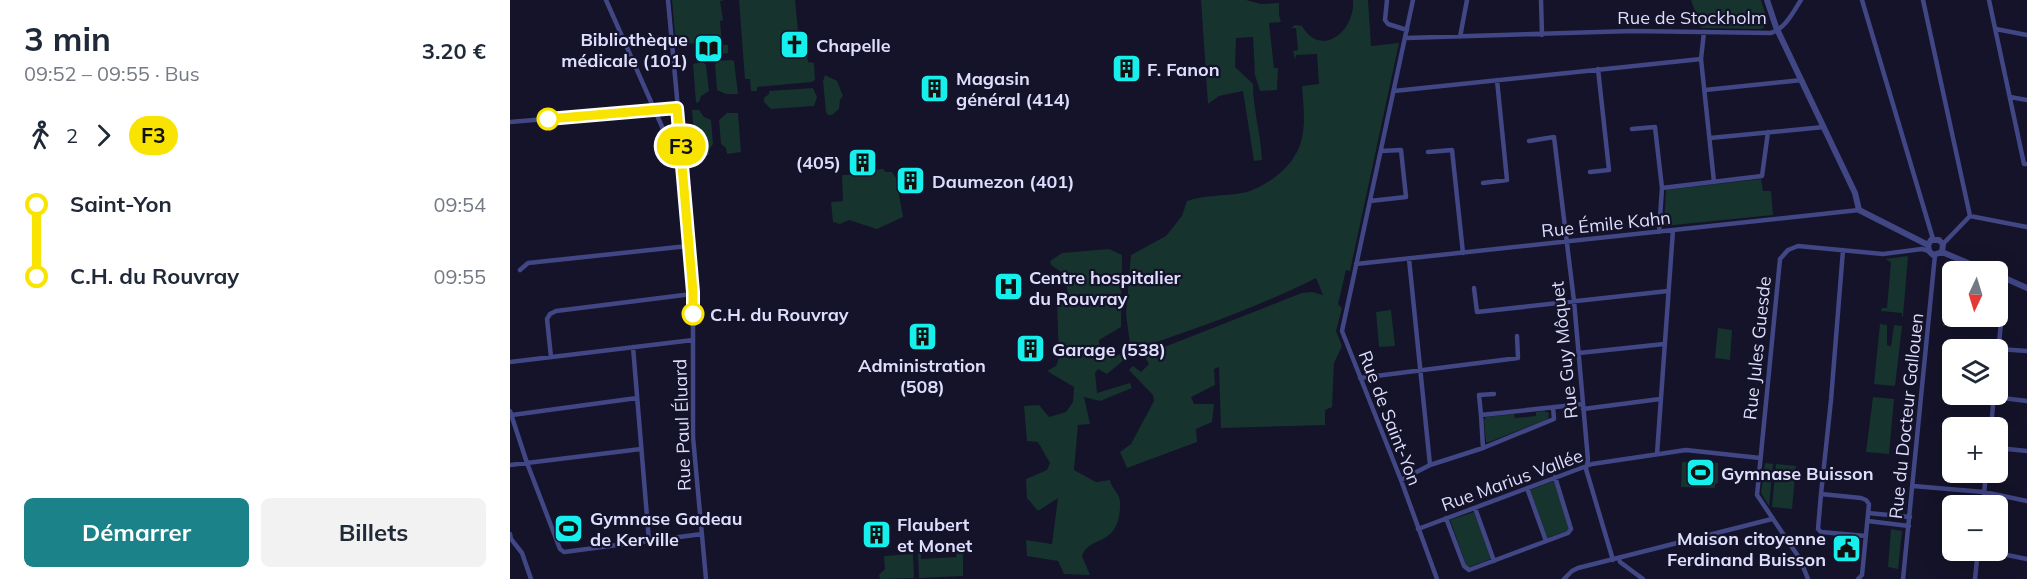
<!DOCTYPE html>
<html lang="fr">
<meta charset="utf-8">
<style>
body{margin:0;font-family:Mulish,sans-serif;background:#f2f2f3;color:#1f2937;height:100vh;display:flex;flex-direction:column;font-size:22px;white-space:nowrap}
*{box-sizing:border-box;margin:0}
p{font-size:20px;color:#747a83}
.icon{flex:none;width:33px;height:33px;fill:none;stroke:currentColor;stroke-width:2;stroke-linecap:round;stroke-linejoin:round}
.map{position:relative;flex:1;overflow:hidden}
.sheet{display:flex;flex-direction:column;background:#fff;width:510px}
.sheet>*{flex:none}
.badge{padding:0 12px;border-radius:20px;font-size:21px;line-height:39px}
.needle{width:39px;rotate:184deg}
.buttons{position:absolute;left:1432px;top:261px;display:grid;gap:12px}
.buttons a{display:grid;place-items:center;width:66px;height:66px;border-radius:9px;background:#fff;box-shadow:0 6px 24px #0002;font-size:30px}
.map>.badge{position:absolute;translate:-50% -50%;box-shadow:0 0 0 3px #fff}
.legs{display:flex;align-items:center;gap:9px;height:66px;padding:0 24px;font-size:20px}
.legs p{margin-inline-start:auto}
.overview{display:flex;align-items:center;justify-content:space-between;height:102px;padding:0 24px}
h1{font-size:33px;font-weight:700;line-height:45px}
.cta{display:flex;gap:12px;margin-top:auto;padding:12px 24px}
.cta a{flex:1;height:69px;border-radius:9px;background:#1b8289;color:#fff;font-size:24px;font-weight:700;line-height:69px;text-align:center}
.cta a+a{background:#f2f2f3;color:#1f2937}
ul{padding:0 24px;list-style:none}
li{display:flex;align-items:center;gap:21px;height:72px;font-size:22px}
li i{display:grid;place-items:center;width:9px;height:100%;margin:0 8px;background:currentColor}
li i::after{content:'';width:15px;height:15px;margin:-8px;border:4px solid;border-radius:50%;background:#fff}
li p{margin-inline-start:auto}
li:first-child i{background:linear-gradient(#0000 50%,currentColor 0)}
li:last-child i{background:linear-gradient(currentColor 50%,#0000 0)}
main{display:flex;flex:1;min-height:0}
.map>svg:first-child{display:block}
.green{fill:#16332e}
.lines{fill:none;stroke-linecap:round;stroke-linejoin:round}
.minor{stroke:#414685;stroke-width:4.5}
.tertiary{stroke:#414685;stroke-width:6}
.line-1-casing{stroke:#fff;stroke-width:14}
.line-1{stroke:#f8e400;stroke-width:9}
.stop-1-dot{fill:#fff;stroke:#f8e400;stroke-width:3}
.labels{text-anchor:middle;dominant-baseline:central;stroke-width:4.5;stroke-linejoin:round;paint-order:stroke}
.street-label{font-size:18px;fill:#ddddfd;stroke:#141329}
.poi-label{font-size:18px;font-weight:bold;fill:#ddddfd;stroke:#141329;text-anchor:start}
.stop-label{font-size:18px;font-weight:bold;fill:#ddddfd;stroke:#141329;text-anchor:start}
</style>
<main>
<section class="sheet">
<div class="overview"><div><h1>3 min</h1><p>09:52 – 09:55 · Bus</p></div><b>3.20 €</b></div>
<div class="legs"><svg class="icon" aria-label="walk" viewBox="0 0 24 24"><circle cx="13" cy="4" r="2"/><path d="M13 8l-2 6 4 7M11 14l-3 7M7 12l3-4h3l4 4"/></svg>2<svg class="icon" aria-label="forward" viewBox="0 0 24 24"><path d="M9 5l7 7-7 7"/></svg><b class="badge" style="background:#f8e400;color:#111">F3</b></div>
<ul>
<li><i style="color:#f8e400"></i><b>Saint-Yon</b><p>09:54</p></li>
<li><i style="color:#f8e400"></i><b>C.H. du Rouvray</b><p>09:55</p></li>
</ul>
<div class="cta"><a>Démarrer</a><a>Billets</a></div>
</section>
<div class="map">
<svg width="1517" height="579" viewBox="0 0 1517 579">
<rect width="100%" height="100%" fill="#141329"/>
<path class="green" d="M162 0H215L210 1 213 20 210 21 212 45H218V53L208 54 207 46H203V44L190 47 189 43 166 45Z
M229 0H285L289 41 279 42 280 49 296 48 298 62 304 63 305 80 302 82 247 87V91H241L240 79H235Z
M691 0H736L751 4 769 3V15L771 22 759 23 764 68H768L767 90 750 91 745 75 743 37 726 38 725 67 743 84C743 110 751 134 752 160L744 161 733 91 709 96 698 104Z
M843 0H858L861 46 889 43 840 271 836 270 828 304 832 308 826 331 832 346 824 363 822 407 815 410V425L711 428 709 367 704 369 705 385 681 397 684 404H704L702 422 686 429 687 442 617 468 610 452 621 444 644 401 643 395 619 370 623 366 631 372 639 364 634 355 792 293 802 292 813 295 806 278C747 308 684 329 621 351L616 314 621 255 656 236 672 216 677 201C694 195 714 196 732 193 743 191 756 184 765 177 799 151 795 124 792 86L809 84 807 54 786 55 785 60 783 51 788 50 786 28H781L785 25 792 26C810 58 845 33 843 0Z
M1181 0H1251L1258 23 1252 29 1191 28Z
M221 60 224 61 228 94H216L207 90 205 65 208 61Z
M193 62 196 65 199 91 191 96 189 102 186 103 183 64Z
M315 75 327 81 333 96 330 100 329 109 322 115H318L316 112 313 81Z
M303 88 307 97 304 106 261 109 254 102V98L259 94V91Z
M182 110H189L194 117 201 120 203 144 199 150V155L186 156Z
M217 113H228L231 152 217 154 216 148 211 144 209 120Z
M374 169 375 172H382L386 178 393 217 367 229 339 220 330 224 323 222 321 202 333 201 332 175 357 174V170Z
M1251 179 1253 191H1261L1263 215 1154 226 1156 190Z
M599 249 612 255 611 327 589 340V349L594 357 613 354 615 359 597 374 588 369 585 373 587 393 620 383 622 388 590 401 574 397 580 424 568 425 564 470 586 482 600 480C601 487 606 490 609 497 611 502 610 511 609 516 604 546 579 536 572 556L580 575 554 574 548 561 517 556 516 540 542 544 548 498 528 511 517 498 516 479 537 470 540 463 528 442 517 441 514 406 529 405 539 417 556 412 563 402 564 387 537 371 546 366 549 358 547 304 558 303 556 275 541 265 540 261 552 253Z
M1398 256 1393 316 1392 317V313L1371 311 1372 308H1377L1381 262 1375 259Z
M1441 263 1450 266 1452 271 1443 272 1442 317 1450 318 1449 325 1433 326 1439 264Z
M881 310 885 346 869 347 866 312Z
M1370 324 1377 325V345L1381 346 1384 325 1392 326 1385 386 1364 384Z
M1208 328 1222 330 1220 360 1205 358Z
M1363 397 1384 399 1379 454 1356 452Z
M1034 411 1039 413 1038 419 979 442H976L974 420 976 417 1004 414 1005 418 1026 416V412Z
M1172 462 1208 463V483L1205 484V488L1171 487Z
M1255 463 1263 464 1259 506 1251 493Z
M1266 464 1286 466 1282 509 1262 507Z
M1044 481 1059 528 1057 531 1037 538 1020 490Z
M964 512 981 559 959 567H957L940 520Z
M1381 529 1392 531 1388 569 1378 567Z
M447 553 453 554V576L409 578 408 554H411V559L446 557Z
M403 554 404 578 370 579 369 575 375 569 374 556Z"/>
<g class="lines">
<path class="minor" d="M96 0 161 147 169 152
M158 0 172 152 182 294
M877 0 875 20 878 24 897 30
M903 0 832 331 891 480 927 579
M1031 0 1032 35
M1352 0 1423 239
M1413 0 1460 216
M1479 0 1514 164H1517
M1486 29 1517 35
M1194 32 1191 59 1204 182
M950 37 957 0
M896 38 1122 31 1261 33C1276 28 1283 12 1291 0
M1195 90 1292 80
M884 91 1191 59
M1500 97 1517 100
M0 122 167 108
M1122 129 1145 127 1152 188 1149 232
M1200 138 1314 127
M1019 141 1044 137 1064 301 1078 460 1076 469 1103 560
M170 143 169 152 177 271 183 306V437L196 579
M918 152 942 150 953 253
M1080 172 1099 170 1088 69
M973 183 997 180 987 80
M1152 188 1252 176 1258 132
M860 201 896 197 891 150 871 151
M1433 244 1460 216 1517 227
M899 259 920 465
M846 264 1349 210
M10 270 18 263 178 246
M964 288 967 312 1158 291
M123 347 139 541
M1489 349 1517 351
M1069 353 1154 344
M1488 355 1495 278
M41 357 37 319 40 314 46 311 182 294
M0 362 183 340
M850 378 1008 358 1007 336
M1484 397 1517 401
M1073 409 1150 399
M0 411 17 463 50 549 54 552 192 534
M2 415 127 398
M971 415 969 395 984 394
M1481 428 1484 394
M973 448 971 415 1073 404
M1488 448 1517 451
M1147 454 1163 230
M0 465 131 449
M891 480 920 465 973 448 1044 419 1043 407
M1403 486 1474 492 1517 501
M1017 488 1036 541
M1311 494 1321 400 1333 250
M1473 506 1476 472
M965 508 984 561
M1358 513 1400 517
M936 518 954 566 959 570 1058 533 1061 529 1045 477
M1358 521 1399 526
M908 529 1082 464 1176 450 1250 458
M0 534 1 539 12 553 21 579
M1472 550 1517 559
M1109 558 1110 562 1133 579
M1054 579 1062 571 1068 568 1262 519
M1298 579 1290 559 1247 495 1270 259 1278 250 1288 246 1373 254 1412 249 1419 251
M1348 579 1352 575 1359 504 1356 500 1351 498 1311 494 1308 529 1311 532 1356 536
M1393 579 1425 255
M1465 579 1468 550"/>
<path class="tertiary" d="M1257 0 1266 27 1345 193 1349 210 1418 245
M1418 245 1421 240H1429L1433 244 1432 252
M1418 245 1419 251 1423 255 1432 252
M1432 252 1479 272
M1488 275 1517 288"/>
</g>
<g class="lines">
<defs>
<path id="line-1" d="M38 119 167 108 183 292V314"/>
</defs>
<use href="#line-1" class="line-1-casing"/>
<use href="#line-1" class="line-1"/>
</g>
<defs>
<symbol id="church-square" viewBox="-11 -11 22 22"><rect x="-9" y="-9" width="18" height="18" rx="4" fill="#17efed" stroke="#141329"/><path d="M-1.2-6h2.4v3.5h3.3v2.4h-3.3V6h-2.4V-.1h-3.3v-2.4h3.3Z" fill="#111"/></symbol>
<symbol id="library-square" viewBox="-11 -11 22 22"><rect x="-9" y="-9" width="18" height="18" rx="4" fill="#17efed" stroke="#141329"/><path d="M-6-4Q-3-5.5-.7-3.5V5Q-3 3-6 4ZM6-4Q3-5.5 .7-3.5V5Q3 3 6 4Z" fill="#111"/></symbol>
<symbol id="building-square" viewBox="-11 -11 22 22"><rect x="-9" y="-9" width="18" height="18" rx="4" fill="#17efed" stroke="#141329"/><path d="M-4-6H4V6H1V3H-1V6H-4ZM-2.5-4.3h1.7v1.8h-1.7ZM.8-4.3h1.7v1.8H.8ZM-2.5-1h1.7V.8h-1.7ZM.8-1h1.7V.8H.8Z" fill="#111"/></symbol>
<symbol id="hospital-square" viewBox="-11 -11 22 22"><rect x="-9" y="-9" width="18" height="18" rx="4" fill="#17efed" stroke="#141329"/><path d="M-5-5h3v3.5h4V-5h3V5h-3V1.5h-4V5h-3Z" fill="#111"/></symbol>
<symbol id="stadium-square" viewBox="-11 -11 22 22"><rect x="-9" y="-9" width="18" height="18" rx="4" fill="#17efed" stroke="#141329"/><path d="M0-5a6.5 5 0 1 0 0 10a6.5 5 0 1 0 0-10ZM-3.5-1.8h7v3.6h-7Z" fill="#111"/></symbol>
<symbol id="civic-square" viewBox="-11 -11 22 22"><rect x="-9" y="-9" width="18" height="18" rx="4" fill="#17efed" stroke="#141329"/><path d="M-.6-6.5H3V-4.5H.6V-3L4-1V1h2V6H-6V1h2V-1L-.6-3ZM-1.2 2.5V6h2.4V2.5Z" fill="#111"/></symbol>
</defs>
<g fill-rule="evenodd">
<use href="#church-square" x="268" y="28" width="33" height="33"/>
<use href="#library-square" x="182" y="32" width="33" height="33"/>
<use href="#building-square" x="600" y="52" width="33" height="33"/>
<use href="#building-square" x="408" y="72" width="33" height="33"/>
<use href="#building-square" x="336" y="146" width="33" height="33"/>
<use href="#building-square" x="384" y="164" width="33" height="33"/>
<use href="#hospital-square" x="482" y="270" width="33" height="33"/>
<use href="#building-square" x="396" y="320" width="33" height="33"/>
<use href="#building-square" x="504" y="332" width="33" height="33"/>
<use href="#stadium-square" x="1174" y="456" width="33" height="33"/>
<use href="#stadium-square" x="42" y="512" width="33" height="33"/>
<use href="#building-square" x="350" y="518" width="33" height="33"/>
<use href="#civic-square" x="1320" y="532" width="33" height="33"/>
</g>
<g class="stop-1-dot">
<circle cx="38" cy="119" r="10"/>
<circle cx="183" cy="314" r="10"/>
</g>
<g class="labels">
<g class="street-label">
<text x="1182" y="17">Rue de Stockholm</text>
<text transform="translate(1096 224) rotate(-6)">Rue Émile Kahn</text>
<text transform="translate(1247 348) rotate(-84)">Rue Jules Guesde</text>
<text transform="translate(1054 350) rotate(-96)">Rue Guy Môquet</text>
<text transform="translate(1396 416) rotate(-84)">Rue du Docteur Gallouen</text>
<text transform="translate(880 418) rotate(69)">Rue de Saint-Yon</text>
<text transform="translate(172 425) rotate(-92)">Rue Paul Éluard</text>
<text transform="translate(1002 480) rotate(-20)">Rue Marius Vallée</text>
</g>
<g class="poi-label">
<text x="178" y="39" text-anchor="end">Bibliothèque<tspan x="178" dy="21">médicale (101)</tspan></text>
<text x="306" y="45">Chapelle</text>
<text x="637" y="69">F. Fanon</text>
<text x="446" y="78">Magasin<tspan x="446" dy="21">général (414)</tspan></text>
<text x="331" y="162" text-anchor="end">(405)</text>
<text x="422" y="181">Daumezon (401)</text>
<text x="519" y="277">Centre hospitalier<tspan x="519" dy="21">du Rouvray</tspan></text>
<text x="542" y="349">Garage (538)</text>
<text x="412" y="365" text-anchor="middle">Administration<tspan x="412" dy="21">(508)</tspan></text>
<text x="1211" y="473">Gymnase Buisson</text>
<text x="80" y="518">Gymnase Gadeau<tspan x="80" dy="21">de Kerville</tspan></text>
<text x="387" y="524">Flaubert<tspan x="387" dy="21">et Monet</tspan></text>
<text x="1316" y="538" text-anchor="end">Maison citoyenne<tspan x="1316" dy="21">Ferdinand Buisson</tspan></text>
</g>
<g class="stop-label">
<text x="200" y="314">C.H. du Rouvray</text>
</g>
</g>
</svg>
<div class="buttons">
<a><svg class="needle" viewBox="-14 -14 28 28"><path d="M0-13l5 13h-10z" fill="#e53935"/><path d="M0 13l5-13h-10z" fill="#747a83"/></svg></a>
<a><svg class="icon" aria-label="layers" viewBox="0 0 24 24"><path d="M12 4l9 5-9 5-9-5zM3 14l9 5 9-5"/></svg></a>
<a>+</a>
<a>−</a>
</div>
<b class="badge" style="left:171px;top:146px;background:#f8e400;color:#111">F3</b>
</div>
</main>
